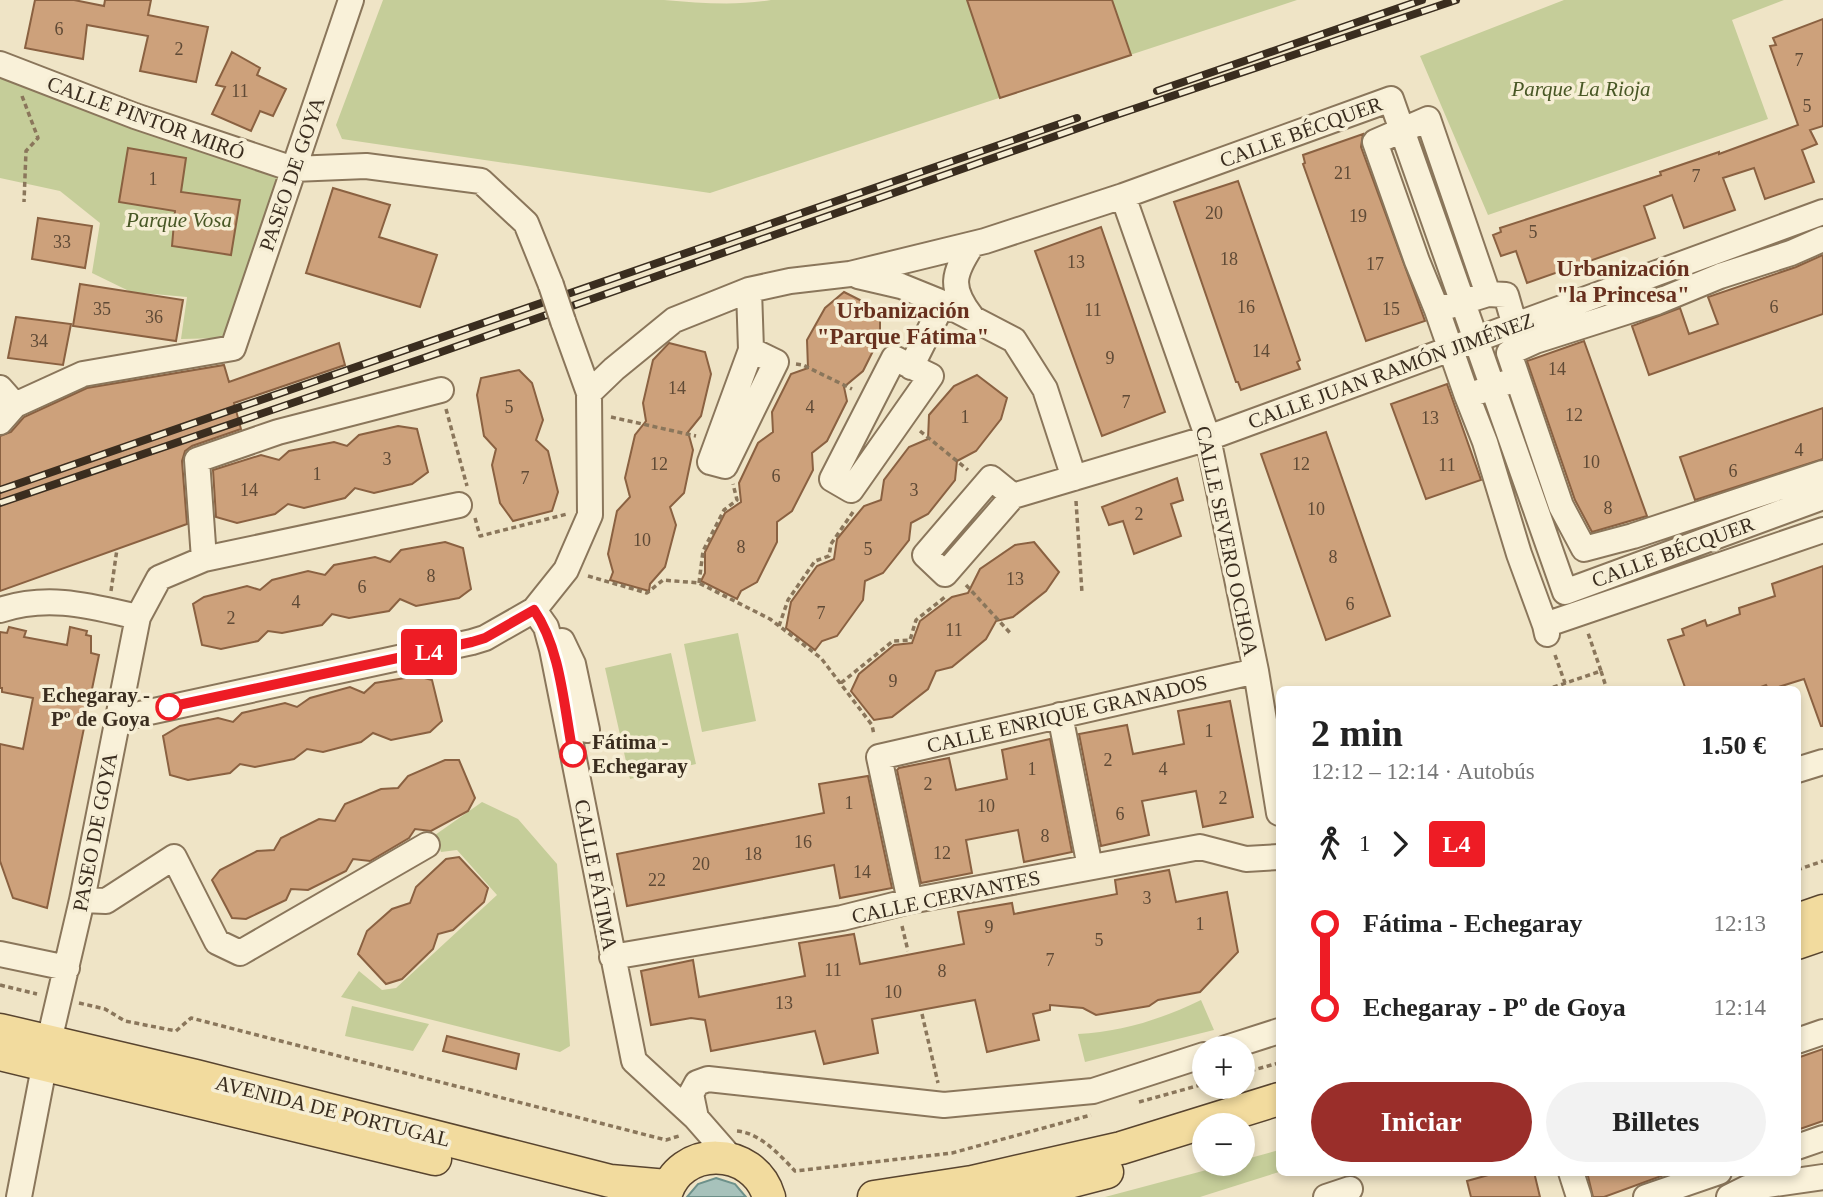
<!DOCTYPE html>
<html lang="es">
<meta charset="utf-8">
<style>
body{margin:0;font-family:Georgia,serif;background:#f2f2f2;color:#222;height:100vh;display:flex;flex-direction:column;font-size:26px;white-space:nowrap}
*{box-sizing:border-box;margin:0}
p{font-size:23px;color:#767676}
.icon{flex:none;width:38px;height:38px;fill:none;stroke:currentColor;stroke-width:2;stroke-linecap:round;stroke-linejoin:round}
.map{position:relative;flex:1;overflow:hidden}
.drawer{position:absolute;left:1276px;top:686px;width:525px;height:490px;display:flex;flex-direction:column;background:#fff;border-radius:10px;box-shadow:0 4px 10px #0003}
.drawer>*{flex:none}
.badge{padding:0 14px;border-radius:5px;font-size:24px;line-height:46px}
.controls{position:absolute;left:1192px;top:1036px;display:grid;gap:14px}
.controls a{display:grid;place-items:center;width:63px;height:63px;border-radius:50%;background:#fff;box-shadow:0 4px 10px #0003;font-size:35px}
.map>.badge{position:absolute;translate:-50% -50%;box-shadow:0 0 0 4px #fff}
.legs{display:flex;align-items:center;gap:10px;height:77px;padding:0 35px;font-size:23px}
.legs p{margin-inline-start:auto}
.overview{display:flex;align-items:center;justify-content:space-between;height:119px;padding:0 35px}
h1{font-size:38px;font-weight:700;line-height:52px}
.button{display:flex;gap:14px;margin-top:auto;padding:14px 35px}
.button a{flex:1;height:80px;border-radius:42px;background:#9a2e2a;color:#fff;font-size:28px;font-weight:700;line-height:80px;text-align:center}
.button a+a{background:#f2f2f2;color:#222}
ul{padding:0 35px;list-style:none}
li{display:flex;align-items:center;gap:24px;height:84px;font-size:26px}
li i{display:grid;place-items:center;width:10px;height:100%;margin:0 9px;background:currentColor}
li i::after{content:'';width:18px;height:18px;margin:-9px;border:5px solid;border-radius:50%;background:#fff}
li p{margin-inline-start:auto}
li:first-child i{background:linear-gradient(#0000 50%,currentColor 0)}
li:last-child i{background:linear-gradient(currentColor 50%,#0000 0)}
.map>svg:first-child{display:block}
.green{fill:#c5cd99}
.water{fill:#a7c2bb;stroke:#6d918a;stroke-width:2}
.building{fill:#cda17b;stroke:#8a6141;stroke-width:2}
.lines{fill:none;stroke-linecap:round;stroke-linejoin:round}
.minor-casing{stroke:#8a765b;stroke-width:28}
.major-casing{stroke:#58442f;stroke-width:35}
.path{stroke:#8a765b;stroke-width:3.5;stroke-dasharray:5 3.5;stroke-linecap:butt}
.minor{stroke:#f9f1d9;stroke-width:24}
.major{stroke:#f2db9e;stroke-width:32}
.rail-casing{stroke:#3a2d1f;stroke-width:8}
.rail{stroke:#f6eed5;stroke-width:5;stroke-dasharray:16;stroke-linecap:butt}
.minor-bridge-casing{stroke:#8a765b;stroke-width:28;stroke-linecap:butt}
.minor-bridge{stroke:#f9f1d9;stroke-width:24}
.line-1-casing{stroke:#fff;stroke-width:16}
.line-1{stroke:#ee1c25;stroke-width:10}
.stop-1-dot{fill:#fff;stroke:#ee1c25;stroke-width:3.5}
.labels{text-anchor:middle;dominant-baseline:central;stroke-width:7;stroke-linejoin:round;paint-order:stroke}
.number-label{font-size:18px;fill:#5f4a36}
.park-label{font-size:21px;font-style:italic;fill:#485725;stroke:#f6eed5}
.street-label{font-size:21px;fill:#3a2d1f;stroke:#f6eed5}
.stop-label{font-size:21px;font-weight:bold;fill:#3a2d1f;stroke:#f6eed5;text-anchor:end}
.neighbourhood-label{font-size:23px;font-weight:bold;fill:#67301e;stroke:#f6eed5}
</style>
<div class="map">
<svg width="1823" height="1197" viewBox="0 0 1823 1197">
<rect width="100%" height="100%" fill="#efe4c6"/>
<path class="green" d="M383 0H664C700 3 736 6 771 0H1297L710 193 342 139 336 125Z
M1564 0H1784L1732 20 1768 119 1488 215 1420 56Z
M0 72 280 178 224 338 181 339 187 297 131 292 92 273 100 223 60 191 0 178Z
M738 633 756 721 702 732 684 644Z
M671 653 696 764 630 779 605 668Z
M482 802 518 819 557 864 570 1046 560 1052 341 997 359 971 382 990 396 988 497 895 457 850 441 852 435 835Z
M1201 1000 1214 1030 1085 1062 1078 1034C1121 1032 1162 1019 1201 1000Z
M352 1006 429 1024 413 1051 345 1036Z
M1279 1150V1172L1200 1197H1105L1229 1164H1242L1243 1160Z"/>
<path class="water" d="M716 1178 735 1184 746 1197H687L698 1184Z"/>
<path class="building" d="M35 0H74L104 6 105 0H151L148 15 208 27 196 82 140 71 148 36 87 25 83 59 25 48Z
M967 0H1112L1131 55 1000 98Z
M1823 19V126L1810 130 1817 144 1802 150 1814 182 1765 199 1754 168 1723 178 1735 210 1684 228 1672 195 1644 206 1655 238 1527 283 1516 251 1501 256 1493 235 1501 232 1500 228 1661 175 1660 172 1719 152V154L1798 125 1770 46 1776 45 1773 38Z
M232 52 260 68 257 75 286 89 273 116 260 111 251 131 212 114 225 87 216 85Z
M1363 134 1361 147 1425 321 1366 341 1303 164 1305 163 1303 155Z
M128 148 186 158 181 192 240 200 231 255 172 246 175 211 119 202Z
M1238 181 1300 360 1297 362 1300 369 1241 390 1238 382H1236L1174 202Z
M333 188 390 205 379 237 437 255 420 307 306 273Z
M38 218 92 226 85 268 32 259Z
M1101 227 1165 412 1102 436 1035 251Z
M1823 255V314L1649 375 1632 326 1680 308 1689 334 1718 324 1708 297 1796 267Z
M80 284 183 300 176 341 73 326Z
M844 292 880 310V337L863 371 844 387 847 401 827 441 812 453 813 470 792 511 777 522V542L757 582 741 591 737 599 701 581 705 573V552L725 513 741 502 739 483 758 443 773 432 772 412 791 374 808 368 807 340 825 308Z
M16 317 71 324 63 365 8 358Z
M1584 341 1647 516 1592 532 1575 500 1527 361Z
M339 343 345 365 234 403 241 429 192 446 185 451 182 461 187 524 0 591V436L11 432 24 417 87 388 224 365 229 382Z
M669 343 705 352 711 374 701 416 688 432 693 450 684 493 670 507 676 525 665 567 650 584 649 591 610 580 613 572 608 554 617 511 630 497 625 478 635 435 646 421 643 403 653 360Z
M519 370 532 383 543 420 536 440 548 451 558 492 552 511 513 521 500 503 492 465 496 449 484 436 477 395 481 378Z
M977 375 1007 398 1001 419 976 451 957 461 955 480 928 514 911 523 909 540 883 573 865 581 863 600 837 636 822 641 815 650 786 628 791 602 817 566 834 559 837 539 864 506 881 500 884 480 909 447 928 439 929 415 954 386Z
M1447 384 1481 480 1426 499 1391 404Z
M1823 408V459L1695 500 1680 457Z
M398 426 417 429 428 472 412 484 374 493 355 488 345 498 304 508 288 504 275 514 237 523 216 517 213 470 261 455 279 460 289 451 334 442 347 446 359 435Z
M1326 432 1390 616 1326 640 1261 454Z
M1177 478 1183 500 1171 504 1181 536 1134 554 1123 521 1109 525 1102 507Z
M445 542 463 548 471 589 459 598 416 606 400 599 389 611 349 618 332 614 322 625 282 633 268 631 258 641 221 649 202 645 193 604 204 597 247 586 260 590 272 580 308 571 325 575 334 565 375 557 390 562 401 550Z
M1034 542 1059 572 1046 591 1013 617 996 621 986 639 952 667 936 671 928 689 892 717 874 720 851 691 859 674 894 645 912 643 920 621 952 597 968 593 980 569 1015 545Z
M1823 566V726H1821L1804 679 1769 690 1766 685 1753 690H1686L1668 640 1684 635 1682 629 1705 620 1707 626 1740 614 1739 608 1775 596 1772 584Z
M9 627 26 631 24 637 67 645 70 627 87 631 86 635 91 636V653L99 655 47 908 13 898 0 861V744L23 749 33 698 2 692V688H0V632L7 633Z
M417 676 432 680 442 721 430 732 391 740 373 733 361 742 323 752 307 749 294 759 255 767 240 764 230 773 188 780 170 775 163 736 180 726 218 718 233 722 242 713 285 703 297 707 310 698 350 687 364 693 375 683Z
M1230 701 1253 817 1203 827 1196 791 1142 801 1149 835 1101 846 1079 734 1127 725 1133 754 1184 744 1178 711Z
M1050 739 1072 852 1024 862 1018 830 966 840 972 873 921 883 897 770 899 768 949 758 956 790 1007 779 1002 750Z
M445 760H459L475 798 468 811 431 831 415 829 409 838 370 861 353 859 346 871 308 890 291 889 286 900 246 919 232 918 212 880 220 870 257 851 274 850 281 838 319 819 335 821 345 804 381 789 398 788 408 776Z
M868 776 892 888 840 898 834 865 627 906 617 854 824 813 819 784Z
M459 857 488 888 484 902 453 930 438 934 433 949 402 979 386 984 358 954 367 931 392 909 410 903 416 887 446 859Z
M1169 870 1176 902 1227 892 1238 952 1200 992 1158 1000 1149 1006 1096 1015 1083 1008 1050 1005V1010L1033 1014 1039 1040 987 1052 975 1000 872 1019 878 1053 824 1064 815 1031 711 1051 705 1020 691 1018 651 1025 641 971 693 960 699 997 805 976 799 943 854 934 860 964 964 944 958 912 1012 903 1014 914 1065 904 1117 894 1115 880Z
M447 1036 519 1054 516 1069 443 1051Z
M1823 1049V1121L1797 1130V1058Z
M1499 1172H1534L1540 1197H1471L1467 1181Z
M1587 1172H1666L1667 1174 1604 1197H1593Z"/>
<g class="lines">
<defs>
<path id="minor" d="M0 64 135 116 293 169 366 166 481 181 526 223 551 285
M1123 196 1208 438 1256 671 1279 813
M1823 239 1791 253 1720 276 1657 302 1535 341 1509 353 1561 506 1584 549 1633 536 1823 473
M858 276 901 286 943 303 1014 340 1045 389 1074 478
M749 290 751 350 710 462 725 466 776 362 751 350
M1437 310 1417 261 1375 142 1428 119 1488 294
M971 316C949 287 953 274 972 245
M894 358 931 376 851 490 832 479Z
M911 367 943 303
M1508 382 1467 396 1485 442 1519 554 1545 625
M0 388 15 405 0 422
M589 393 614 369 674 320 749 290 790 281 850 274 985 241 1123 196 1391 99 1565 592 1823 497
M1467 396 1437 310 1488 294 1506 295 1519 340
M15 405 83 374 233 348 351 0
M1013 496 991 478 925 555 945 574 1013 496 1208 438 1823 212
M204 559 459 505
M0 610C49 594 90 606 138 617
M534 610 546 627 552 649 634 1061 696 1118 731 1158
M1547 634 1545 625 1823 530
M562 641 573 664 587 730
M1060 715 1090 867
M117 719 472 642 485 638 534 610 566 570 590 515 589 393 563 321
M1797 770 1823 762
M82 900 106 901 174 857 217 942 240 953 427 845
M910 901 879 757 1256 671
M0 954 67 968
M612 957 842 918 910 901 1200 847 1246 859 1279 857
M1797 1041 1823 1032
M1226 1048 1279 1031
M696 1118 691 1094 697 1083 708 1079 944 1105 1093 1091 1204 1055
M1797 1147 1823 1138
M1571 1172 1579 1197
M19 1197 49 1041 82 900 138 617 159 578 204 559 197 460 278 432 441 390
M1326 1197 1350 1189
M1646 1197 1719 1172
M1729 1197 1747 1188 1823 1177"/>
<path id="major" d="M1797 920 1823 911
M1797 943 1823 934
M0 1030 196 1076 610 1181 667 1186
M0 1054 435 1159
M665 1197C678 1144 754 1145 769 1197
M874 1197 972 1182 1121 1148 1279 1099
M992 1197 1042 1189 1107 1172"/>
</defs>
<use href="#minor" class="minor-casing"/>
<use href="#major" class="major-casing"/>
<path class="path" d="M22 96 38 138 26 151 24 202
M796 364 803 365 852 389
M446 409 467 486
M611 417 696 436
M920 431 968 470
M1076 501 1082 593
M475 518 480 536 567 514
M588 576 647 593 663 580 699 583 770 619 821 658 872 725 874 735
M699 583 703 551 724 510 737 500 733 484
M966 585 1012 635
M111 591 117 549
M779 626 788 600 815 561 829 556 831 544 853 512
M1555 655 1565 683
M1601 671 1607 690
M841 683 893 641 910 640 916 620 945 597
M1545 690 1601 671 1588 633
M1797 870 1823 861
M902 926 908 951
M0 985 37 994
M79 1003 105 1009 125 1021 176 1031 191 1018 666 1140 682 1135
M922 1014 938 1083
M1242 1073 1279 1063
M1139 1102 1204 1084
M737 1131C760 1133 780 1155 795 1171L952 1153 1091 1115"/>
<use href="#minor" class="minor"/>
<use href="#major" class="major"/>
<defs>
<path id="rail" d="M1157 91 1422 0
M0 490 1077 118
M0 503 421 359 1104 119 1456 0"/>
</defs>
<use href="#rail" class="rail-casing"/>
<use href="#rail" class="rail"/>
<defs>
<path id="minor-bridge" d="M551 285 563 321"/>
</defs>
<use href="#minor-bridge" class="minor-bridge-casing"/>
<use href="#minor-bridge" class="minor-bridge"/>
</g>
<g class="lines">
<defs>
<path id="line-1" d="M169 707 472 642 485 638 534 610C561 649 564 708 573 754"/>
</defs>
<use href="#line-1" class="line-1-casing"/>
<use href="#line-1" class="line-1"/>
</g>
<g class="stop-1-dot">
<circle cx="169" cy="707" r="12"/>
<circle cx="573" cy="754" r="12"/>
</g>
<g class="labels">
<g class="number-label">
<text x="59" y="29">6</text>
<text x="179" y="49">2</text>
<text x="1799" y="60">7</text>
<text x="240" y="91">11</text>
<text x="1807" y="106">5</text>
<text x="1343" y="173">21</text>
<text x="1696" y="176">7</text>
<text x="153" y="179">1</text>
<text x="1214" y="213">20</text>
<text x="1358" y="216">19</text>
<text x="1533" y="232">5</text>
<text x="62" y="242">33</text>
<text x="1229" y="259">18</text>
<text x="1076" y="262">13</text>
<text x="1375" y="264">17</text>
<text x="1246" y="307">16</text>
<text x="1774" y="307">6</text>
<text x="102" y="309">35</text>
<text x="1391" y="309">15</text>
<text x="1093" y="310">11</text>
<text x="154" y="317">36</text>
<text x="39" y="341">34</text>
<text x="1261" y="351">14</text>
<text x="1110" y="358">9</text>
<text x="1557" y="369">14</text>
<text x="677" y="388">14</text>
<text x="1126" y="402">7</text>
<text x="509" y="407">5</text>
<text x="810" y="407">4</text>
<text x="1574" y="415">12</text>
<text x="965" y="417">1</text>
<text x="1430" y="418">13</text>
<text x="1799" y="450">4</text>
<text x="387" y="459">3</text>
<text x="1591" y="462">10</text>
<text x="659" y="464">12</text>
<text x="1301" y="464">12</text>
<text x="1447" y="465">11</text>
<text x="1733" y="471">6</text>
<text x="317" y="474">1</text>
<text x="776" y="476">6</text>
<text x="525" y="478">7</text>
<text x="249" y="490">14</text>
<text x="914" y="490">3</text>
<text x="1608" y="508">8</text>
<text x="1316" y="509">10</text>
<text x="1139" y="514">2</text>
<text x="642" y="540">10</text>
<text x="741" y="547">8</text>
<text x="868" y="549">5</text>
<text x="1333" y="557">8</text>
<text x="431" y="576">8</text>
<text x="1015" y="579">13</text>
<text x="362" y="587">6</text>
<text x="296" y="602">4</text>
<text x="1350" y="604">6</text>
<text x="821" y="613">7</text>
<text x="231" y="618">2</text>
<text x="954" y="630">11</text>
<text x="893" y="681">9</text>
<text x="1209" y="731">1</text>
<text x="1108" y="760">2</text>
<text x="1032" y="769">1</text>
<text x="1163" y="769">4</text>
<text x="928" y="784">2</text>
<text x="1223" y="798">2</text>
<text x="849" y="803">1</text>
<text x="986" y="806">10</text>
<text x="1120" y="814">6</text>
<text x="1045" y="836">8</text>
<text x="803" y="842">16</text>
<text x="942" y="853">12</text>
<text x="753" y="854">18</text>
<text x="701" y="864">20</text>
<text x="862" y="872">14</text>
<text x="657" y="880">22</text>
<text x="1147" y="898">3</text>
<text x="1200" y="924">1</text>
<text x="989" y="927">9</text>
<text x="1099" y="940">5</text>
<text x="1050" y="960">7</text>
<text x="833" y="970">11</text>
<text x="942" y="971">8</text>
<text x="893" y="992">10</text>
<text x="784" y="1003">13</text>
</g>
<g class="park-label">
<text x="1581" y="89">Parque La Rioja</text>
<text x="179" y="220">Parque Vosa</text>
</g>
<g class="street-label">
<text transform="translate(146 118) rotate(20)">CALLE PINTOR MIRÓ</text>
<text transform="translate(1301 132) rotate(-20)">CALLE BÉCQUER</text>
<text transform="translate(292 174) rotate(-71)">PASEO DE GOYA</text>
<text transform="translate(1391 371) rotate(-20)">CALLE JUAN RAMÓN JIMÉNEZ</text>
<text transform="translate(1227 541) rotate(78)">CALLE SEVERO OCHOA</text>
<text transform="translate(1673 552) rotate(-20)">CALLE BÉCQUER</text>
<text transform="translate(1067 714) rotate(-13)">CALLE ENRIQUE GRANADOS</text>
<text transform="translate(95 832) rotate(-79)">PASEO DE GOYA</text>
<text transform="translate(596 875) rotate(79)">CALLE FÁTIMA</text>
<text transform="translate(946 897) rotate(-12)">CALLE CERVANTES</text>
<text transform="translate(333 1111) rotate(14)">AVENIDA DE PORTUGAL</text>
</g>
<g class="stop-label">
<text x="150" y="695">Echegaray -<tspan x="150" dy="24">Pº de Goya</tspan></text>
<text x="592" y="742" text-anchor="start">Fátima -<tspan x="592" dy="24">Echegaray</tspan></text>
</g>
<g class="neighbourhood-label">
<text x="1623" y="268">Urbanización<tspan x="1623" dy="26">"la Princesa"</tspan></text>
<text x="903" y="310">Urbanización<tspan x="903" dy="26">"Parque Fátima"</tspan></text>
</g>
</g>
</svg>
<div class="controls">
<a>+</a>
<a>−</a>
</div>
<b class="badge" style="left:429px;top:652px;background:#ee1c25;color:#fff">L4</b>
<section class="drawer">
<div class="overview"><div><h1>2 min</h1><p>12:12 – 12:14 · Autobús</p></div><b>1.50 €</b></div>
<div class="legs"><svg class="icon" aria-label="walk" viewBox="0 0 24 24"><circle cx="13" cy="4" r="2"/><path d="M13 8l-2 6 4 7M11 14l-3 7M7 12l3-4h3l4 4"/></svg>1<svg class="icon" aria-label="forward" viewBox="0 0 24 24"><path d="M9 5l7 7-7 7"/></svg><b class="badge" style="background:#ee1c25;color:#fff">L4</b></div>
<ul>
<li><i style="color:#ee1c25"></i><b>Fátima - Echegaray</b><p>12:13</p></li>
<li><i style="color:#ee1c25"></i><b>Echegaray - Pº de Goya</b><p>12:14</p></li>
</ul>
<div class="button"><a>Iniciar</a><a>Billetes</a></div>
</section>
</div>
